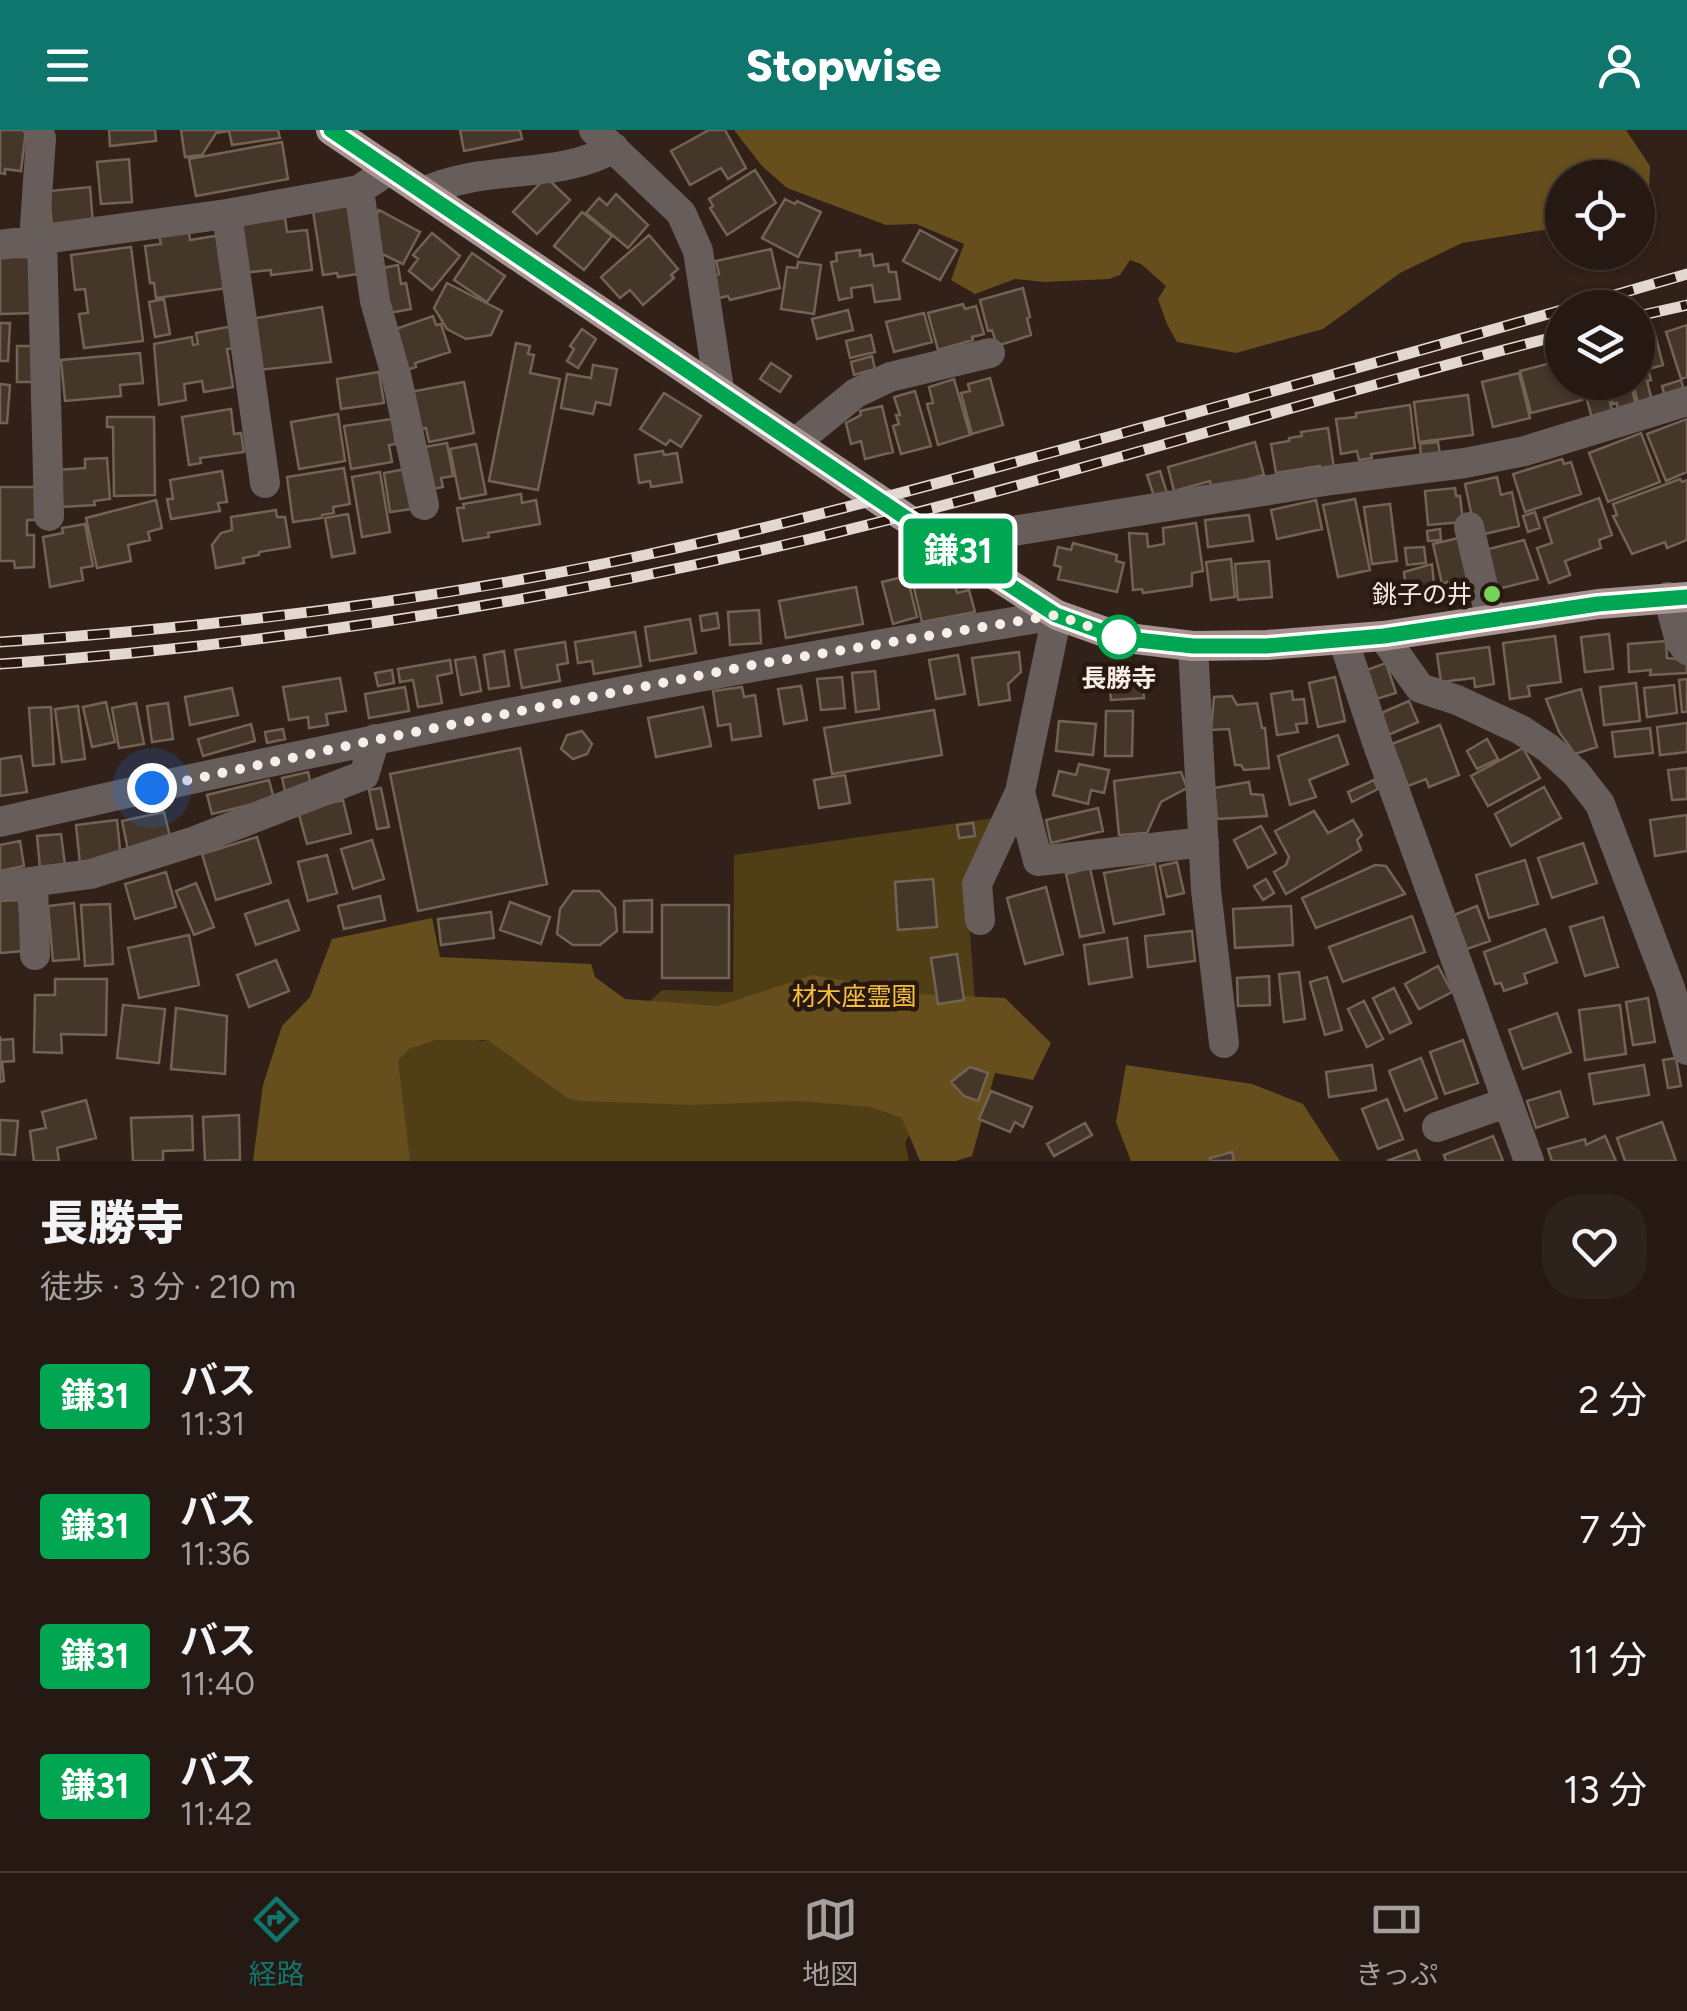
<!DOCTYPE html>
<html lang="ja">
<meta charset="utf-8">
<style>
body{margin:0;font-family:Figtree,"Noto Sans JP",sans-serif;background:#2e221c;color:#f1f3f6;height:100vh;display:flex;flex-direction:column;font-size:38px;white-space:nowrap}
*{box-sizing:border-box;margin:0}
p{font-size:32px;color:#a4a0a0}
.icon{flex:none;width:55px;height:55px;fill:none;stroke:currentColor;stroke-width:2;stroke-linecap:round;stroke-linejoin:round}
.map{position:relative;height:1031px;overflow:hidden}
.drawer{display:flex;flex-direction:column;background:#261913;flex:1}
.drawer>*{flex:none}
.badge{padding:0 20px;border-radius:8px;font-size:35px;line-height:65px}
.tools{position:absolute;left:1545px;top:30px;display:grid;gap:20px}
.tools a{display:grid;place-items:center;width:110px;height:110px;border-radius:50%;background:#261913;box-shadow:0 2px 8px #0004,0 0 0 2px #423833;font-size:50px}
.you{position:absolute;width:50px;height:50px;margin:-25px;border:8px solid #fff;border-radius:50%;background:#1a73e8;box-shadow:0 0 0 15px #1a73e833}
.map>.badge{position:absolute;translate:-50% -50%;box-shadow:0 0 0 5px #fff}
.round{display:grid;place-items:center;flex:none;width:105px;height:105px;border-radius:40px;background:#2e221c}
.head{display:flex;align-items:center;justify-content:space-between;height:170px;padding:0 40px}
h1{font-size:48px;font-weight:800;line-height:75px}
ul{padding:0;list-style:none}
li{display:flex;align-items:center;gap:30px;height:130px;padding:0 40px}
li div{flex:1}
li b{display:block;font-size:38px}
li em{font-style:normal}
li .badge{min-width:110px;font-weight:700;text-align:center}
header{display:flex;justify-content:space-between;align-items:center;height:130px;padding:0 40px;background:#0f766e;color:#fff;font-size:45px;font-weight:800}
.tabs{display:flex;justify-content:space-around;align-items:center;height:140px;border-top:2px solid #423833;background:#261913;font-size:28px;color:#a4a0a0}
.tabs a{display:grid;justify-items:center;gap:5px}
.tabs .current{color:#0f766e}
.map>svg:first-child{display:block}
.green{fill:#4f3e16}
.forest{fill:#664f1d}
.building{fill:#443628;stroke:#726354;stroke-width:2.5}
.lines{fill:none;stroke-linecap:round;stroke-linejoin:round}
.minor{stroke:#675d5b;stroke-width:30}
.major{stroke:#a89390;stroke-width:30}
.rail-casing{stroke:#e3d7d1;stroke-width:11}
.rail{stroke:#28180f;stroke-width:8;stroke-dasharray:22;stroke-linecap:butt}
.line-casing{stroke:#fff;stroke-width:22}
.line{stroke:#00a651;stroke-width:15}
.walk{stroke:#f9ede7;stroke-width:10;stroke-dasharray:0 18}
.poi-dot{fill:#75d25b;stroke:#28180f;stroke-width:4}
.stop-dot{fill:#fff;stroke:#00a651;stroke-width:5}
.labels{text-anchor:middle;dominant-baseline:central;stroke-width:9;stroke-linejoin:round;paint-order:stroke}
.poi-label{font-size:25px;fill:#f9ede7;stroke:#28180f;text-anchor:end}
.stop-label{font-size:25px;font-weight:bold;fill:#f9ede7;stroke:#28180f}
.park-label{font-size:25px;fill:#f6bf3e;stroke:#28180f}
</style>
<header><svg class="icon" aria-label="menu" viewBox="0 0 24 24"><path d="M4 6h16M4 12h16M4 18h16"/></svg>Stopwise<svg class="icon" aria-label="person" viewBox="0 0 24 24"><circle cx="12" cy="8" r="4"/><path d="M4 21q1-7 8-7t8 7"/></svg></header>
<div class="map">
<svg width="1687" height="1031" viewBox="0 0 1687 1031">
<rect width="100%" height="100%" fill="#322119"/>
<path class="green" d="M994 688 966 748 977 898 905 1012 909 1031H402L388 918 441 906 484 911 507 894 621 898 662 860 733 862 734 725Z"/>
<path class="forest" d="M734 0H1626L1650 36 1649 61 1638 68V48H1562V97L1462 113 1400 143 1323 199 1236 223 1177 212 1167 194 1158 169 1166 156 1141 134 1130 130 1120 145 1109 149 1044 152 1015 149 975 164 951 150 964 114 916 94 886 95 787 58 762 36Z
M432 788 440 827 591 834 595 847 625 869 719 876 812 845 919 864 1005 868 1051 913 1033 950 995 943 972 1026 956 1031H920L902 988 871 977 799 971 691 975 581 971 567 968 488 910H436L409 919 398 930 410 1031H253L263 955 282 896 310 867 332 809Z
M1126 935 1252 954 1303 974 1340 1031H1131L1116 992Z"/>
<path class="building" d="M0 0H26L21 41 5 39V44L0 43Z
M109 0H155L156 11 110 16Z
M181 0H278L280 8 232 15 229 1 216 3 202 25 185 27Z
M460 0H520L522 9 464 21Z
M709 0H725L746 38 728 49 721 38 690 55 671 21Z
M282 12 288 49 196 66 189 29Z
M129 29 132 72 101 74 97 32Z
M755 40 776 73 727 105 710 78 713 76 709 69Z
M546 47 570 70 537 104 513 82Z
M90 57 93 94 52 99 49 61Z
M616 64 648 95 628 118 586 83 599 68 607 75Z
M785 69 795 74 797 71 821 82 798 127 762 108Z
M353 74 364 143 338 147 337 143 323 145 313 81Z
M379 80 420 102 403 134 378 122 370 97Z
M582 82 612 106 584 140 554 116Z
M285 88 287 102 307 100 312 140 271 145V140L242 143 236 95Z
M920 100 957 120 940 150 903 131Z
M189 102 190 110 221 105 228 158 156 168 154 153H150L145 116 161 114 159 106Z
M432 103 460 126 432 160 409 141 418 129 413 125Z
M649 105 678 139 671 145 674 148 643 175 630 160 620 168 601 147Z
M131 117 143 211 84 218 79 184 88 183 85 159 75 160 71 125Z
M771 119 780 158 730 170 728 166 719 168 714 145 719 144 716 131Z
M860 120V126L872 124 874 136 888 134 889 142H896L900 169 875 172 872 155 851 158 852 167 839 170 831 132 837 131 836 123Z
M472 123 505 146 487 172 454 150Z
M0 127H34L35 183 0 184Z
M798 132 821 135 814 184 781 179 787 137 797 138Z
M398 135 401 154 406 153 411 179 389 183 377 139Z
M447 153 502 181 491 205 466 209 447 199 434 178Z
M1023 158 1030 187 1027 188 1031 205 997 216 992 200 988 201 980 170Z
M164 169 170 204 155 207 149 172Z
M963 174 965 179 976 176 984 204 972 207 973 210 938 220 928 183Z
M322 177 331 232 259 240 251 189Z
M848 180 853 200 817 209 812 189Z
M924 183 932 212 894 222 886 192Z
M433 186 436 195 441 194 450 222 415 233 416 237 404 241 393 200Z
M0 193H10L8 231H0Z
M1687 195V247L1681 249 1666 202Z
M233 196 236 218 227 219 233 257 204 262 202 251 184 254 186 270 159 275 154 214 192 207 193 215 198 214 196 203Z
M582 199 596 209 578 238 567 231 574 219 570 216Z
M1655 204 1663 235 1648 239 1651 250 1647 251 1652 271 1638 274 1633 252H1638V208Z
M871 205 875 222 850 228 846 211Z
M516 213 530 216 528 224 534 225 530 243 560 249 538 360 489 351Z
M17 216H40V252H17Z
M140 223 143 253 120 255 121 266 65 271 61 230Z
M872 226 875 239 854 245 851 232Z
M1562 230V252H1577L1582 270 1531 283 1520 241Z
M771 233 791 246 780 262 760 249Z
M593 235 617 239 610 275 596 272 593 284 561 278 567 244 591 248Z
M379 242 384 273 341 279 337 249Z
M1519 243 1530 288 1493 297 1482 252Z
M990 248 1003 295 972 304 961 263 970 261 968 254Z
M954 249 970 305 938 315 927 274 933 273 929 257Z
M1681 250 1684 261 1665 266 1662 256Z
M464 252 474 303 429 312 426 298 417 300 410 262Z
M1594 252H1604L1613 283 1592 288 1583 256Z
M1607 252H1630L1636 275 1618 280 1617 273 1613 274Z
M0 254 10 255 7 293H0Z
M915 261 931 316 901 324 893 296 899 294 896 285H900L894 267Z
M664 263 701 286 681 317 670 310 666 315 640 299Z
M1468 265 1473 305 1419 312 1414 272Z
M1410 275 1415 318 1371 324 1372 328 1359 330 1357 321 1341 324 1336 289 1356 287V283Z
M882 276 893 322 865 329 861 311 851 314 846 293 861 285 860 281Z
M231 279 234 304 241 303 244 322 200 328 201 333 189 335 182 287Z
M338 284 345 331 299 339 291 292Z
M107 287H154L155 365 114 366 113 297H107Z
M392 289 396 314 389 315 392 332 351 339 344 296Z
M1687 289V342L1666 351 1647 304Z
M1328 298 1334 338 1321 340 1320 336 1276 343 1271 314 1289 311V308L1302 306 1301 302Z
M1641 303 1660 352 1608 372 1589 323Z
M1255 312 1264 345 1212 359 1210 351 1174 361 1168 337Z
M1438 312 1440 325 1421 327 1420 314Z
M447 313 453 346 441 348 443 357 427 360 419 318Z
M476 314 486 364 460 369 450 319Z
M663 321 664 325 677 323 682 352 651 357 650 351 639 353 635 325Z
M107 328 110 369 94 371 95 375 61 377 58 340 85 338V329Z
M1562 329 1564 334 1571 332 1581 364 1525 382 1513 344Z
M344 338 350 374 333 377 334 383 322 385V388L293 392 287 347Z
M406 339 412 379 390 382 384 343Z
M222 341 227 372 218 373 220 381 171 389 167 369H173L170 350Z
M1160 341 1167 363 1154 366 1147 345Z
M380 342 390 402 362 407 352 347Z
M1497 347 1501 365 1512 362 1519 396 1476 406 1465 354Z
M1680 349 1682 352 1687 350V410L1667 418 1665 412 1632 424 1613 386 1617 385 1613 374Z
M0 357H35V390H27V405H34V437L15 438 14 431H0Z
M1455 358 1456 366H1460L1463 392 1428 395 1425 361Z
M521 364 522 373 536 370 540 394 488 403 489 407 463 411 457 378H464L463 374Z
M1599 368 1612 405 1599 410 1601 418 1565 431 1570 445 1549 453 1537 418 1552 413 1544 388Z
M1355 369 1370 440 1338 447 1323 375Z
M156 370 162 398 148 402 150 410 128 415 131 431 97 438 86 388Z
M1316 370 1322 399 1277 409 1271 380Z
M1390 374 1397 431 1372 434 1364 377Z
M276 380 277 387H285L290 417 259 422V425L243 428 244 433 216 438 212 415 221 403 232 400 231 387Z
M1535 382 1540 398 1528 402 1523 386Z
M348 384 355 423 332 427 325 388Z
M1249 385 1253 411 1208 417 1205 390Z
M1196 393 1203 441 1192 443V456L1143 463 1142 459 1133 460 1129 403 1147 404 1148 417 1164 414 1163 398Z
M85 394 93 436 81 438 83 450 50 457 43 407 63 403 62 398Z
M1440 399 1441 410 1428 411 1427 401Z
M1467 406 1479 462 1450 469 1447 452 1442 454 1433 414Z
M1524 410 1538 449 1498 459 1481 421Z
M1073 413 1117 425 1116 431 1124 433 1117 462 1058 449 1061 437 1054 435 1058 417 1071 420Z
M1424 417 1426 433 1407 435 1405 418Z
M1231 429 1235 467 1211 470 1206 432Z
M1269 431 1272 467 1238 470 1235 434Z
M1432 434 1435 464 1407 468 1404 442Z
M937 444 940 455 954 452 957 463 969 460 975 482 922 492 912 450Z
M907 446 917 487 893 494 882 452Z
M856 457 863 494 786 508 779 471Z
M759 480 761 513 730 515 728 482Z
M717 483 719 498 702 501 700 486Z
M690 489 696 523 650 531 645 497Z
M635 502 641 536 594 544 592 531 578 533 575 512Z
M1609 504 1613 539 1585 542 1581 507Z
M1555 506 1561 552 1528 556 1530 566 1510 569 1503 513Z
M1666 511 1667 528 1687 530V543L1650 545 1651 540 1629 542 1628 514Z
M565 512 568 533 557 535 560 551 522 558 515 520Z
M1489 517 1494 554 1475 557 1474 548 1441 552 1437 524Z
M504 521 509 556 489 559 484 525Z
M1019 522 1021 542 1008 554 1010 570 979 575 972 528Z
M958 525 965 564 936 569 929 530Z
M475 527 481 561 461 565 455 530Z
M450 530 452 543 437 546 442 573 418 577 413 550 400 552 398 539Z
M1386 533 1396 563 1373 570 1364 541Z
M392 540 394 553 378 556 375 543Z
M1118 540 1142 549 1144 568 1111 570 1109 551Z
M875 541 879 579 856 582 852 543Z
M842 547 845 578 821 580 817 549Z
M1335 547 1345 591 1318 597 1309 553Z
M340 548 346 581 326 584 328 595 309 598 308 587 289 590 283 557Z
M1687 549V582H1682L1679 550Z
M1636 553 1640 591 1604 595 1600 557Z
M1674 555 1677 583 1647 587 1644 558Z
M801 556 807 590 784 594 778 559Z
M405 557 409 581 369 588 365 564Z
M742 557 744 567 755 565 761 606 732 610 730 594 718 596 713 561Z
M232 558 238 585 190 595 185 567Z
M1581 559 1597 617 1575 624 1559 602 1546 569Z
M1292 561 1293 570 1304 569 1307 593 1296 594 1298 602 1277 605 1271 564Z
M1232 566 1237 575 1257 573 1262 598H1265L1269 638 1244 640 1241 635H1235L1229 599 1211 600 1214 567Z
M1409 571 1418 592 1388 605 1379 584Z
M106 572 115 612 92 617 83 577Z
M136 573 144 614 119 618 112 578Z
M168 573 173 609 152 612 147 576Z
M78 576 85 629 62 632 55 579Z
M51 577 54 634 33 636 29 578Z
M703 577 711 616 656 627 648 588Z
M934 580 942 625 832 644 824 598Z
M1106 581H1133L1132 626H1105Z
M1059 591 1096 594 1093 625 1056 621Z
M1687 593V622L1660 625 1657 597Z
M251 594 255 611 203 626 198 609Z
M1440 595 1459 645 1429 657 1426 649 1408 656 1392 614Z
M1650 598 1653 623 1615 627 1612 602Z
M283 599 285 609 267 613 265 602Z
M582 601 592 614 587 624 573 629 561 619 567 605Z
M1338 605 1348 634 1309 650 1316 667 1290 675 1278 626Z
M1487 609 1498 629 1477 639 1467 621Z
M520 618 547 754 418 781 390 644Z
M1523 618 1540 648 1488 676 1471 646Z
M21 626 27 662 0 666V629Z
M1079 634 1109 640 1104 663 1091 660 1088 674 1053 665 1059 641 1076 645Z
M1687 638V669L1672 670 1668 640Z
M308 642 311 655 285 661 282 648Z
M1181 642 1187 658 1161 672 1147 703 1119 705 1114 651Z
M845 645 850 673 819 678 814 650Z
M269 650 274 669 212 684 207 665Z
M1374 650 1378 659 1352 672 1348 662Z
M1249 652 1251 664 1263 665 1267 686 1217 689 1214 658Z
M1544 657 1561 688 1511 716 1495 684Z
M381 658 389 697 377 699 369 660Z
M343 670 351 703 307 714 298 681Z
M1098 678 1103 701 1051 713 1046 690Z
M1314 681 1328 703 1353 690 1362 705 1357 710 1361 720 1286 764 1274 742 1286 735 1289 727 1275 701Z
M164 682 171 711 128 720 122 691Z
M1687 685V721L1655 726 1650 690Z
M117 690 121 729 80 734 76 695Z
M973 693 975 706 959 708 957 695Z
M1261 696 1276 723 1248 738 1234 710Z
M61 704 65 735 40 738 37 706Z
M257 707 271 753 216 770 202 724Z
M372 710 384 749 353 759 341 719Z
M20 711 24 736 0 741V715Z
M1583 713 1597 753 1552 768 1538 728Z
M327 725 337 763 308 771 298 732Z
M1525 730 1538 774 1489 788 1476 745Z
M1177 732 1184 763 1167 767 1160 736Z
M1155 734 1164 784 1114 794 1104 743Z
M1375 735 1386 736 1405 764 1316 798 1302 768Z
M1090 738 1104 802 1080 807 1066 744Z
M166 742 176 777 135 789 125 754Z
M933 749 937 797 898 800 895 752Z
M1266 749 1274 763 1263 770 1254 756Z
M196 753 214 797 194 805 176 761Z
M1046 757 1063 824 1025 834 1007 768Z
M573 761H599L615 778 617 801 600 815H573L557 804 560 779Z
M380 766 385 790 344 799 338 776Z
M19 770 23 821 0 823V771Z
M288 770 299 800 256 815 245 784Z
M652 770V802H624V771Z
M510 772 550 787 541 814 500 800Z
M74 773 79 829 53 831 48 776Z
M110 774 113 834 85 836 81 775Z
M662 775H729V848H662Z
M1291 776 1293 815 1235 818 1233 779Z
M1477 776 1490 811 1467 819 1454 785Z
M491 782 494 808 441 815 438 789Z
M1412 786 1425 822 1343 852 1329 817Z
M1603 787 1618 837 1585 846 1570 797Z
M1545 799 1557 832 1524 844 1527 853 1504 861 1501 853 1495 854 1484 822Z
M1192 801 1195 831 1148 837 1145 806Z
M189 805 199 855 139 868 128 818Z
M1127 808 1132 847 1089 854 1084 815Z
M957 824 964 870 938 874 931 828Z
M276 830 289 861 249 877 237 845Z
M1438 836 1452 862 1419 879 1405 854Z
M1299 842 1305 889 1284 892 1279 844Z
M1269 846 1270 875 1238 876 1237 848Z
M1327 847 1342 900 1325 905 1310 852Z
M55 849H107L106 905 61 904 62 923 34 922 35 865H55Z
M1394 858 1411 893 1390 903 1373 868Z
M1648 868 1655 912 1633 915 1626 872Z
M1364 871 1383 909 1367 917 1348 879Z
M123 875 165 879 159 933 117 928Z
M1620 875 1626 924 1585 930 1579 880Z
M176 878 227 886 225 944 171 939Z
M1557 883 1571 922 1523 939 1509 900Z
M0 906V910L13 909 14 931 2 932 4 951 0 952Z
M1463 910 1478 953 1445 964 1430 922Z
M1421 928 1437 968 1405 981 1389 941Z
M1676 928 1681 956 1668 958 1663 930Z
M1372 935 1376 960 1329 967 1326 942Z
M1644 935 1649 965 1594 974 1589 944Z
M970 937 988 943 978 971 964 966 951 952Z
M991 961 1032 977 1023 997 1015 992 1010 1002 979 989Z
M1560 961 1568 987 1536 998 1527 971Z
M1387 969 1403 1009 1378 1019 1362 979Z
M86 970 96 1008 57 1018 59 1031H34L30 1001 46 998 42 982Z
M239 985 240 1030 205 1031 203 987Z
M192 986 193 1020 163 1021V1031H133L131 988Z
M0 990 18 991 15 1025 0 1024Z
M1662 992 1676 1031H1625L1617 1008Z
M1085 993 1092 1005 1054 1026 1047 1014Z
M1493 1006 1503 1031H1446L1444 1025Z
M1605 1006 1616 1031H1552L1548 1019 1585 1009 1586 1015Z
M1416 1020 1420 1031H1387Z
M1232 1022 1234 1031H1211L1210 1028Z"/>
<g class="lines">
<path class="minor" d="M594 0 681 83 698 121 719 259
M359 60 375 171 397 249 424 375
M424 62C485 33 556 51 614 18
M227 84 265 353
M42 109 49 386
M34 110 41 8 38 0
M0 115 227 84 359 60 390 39
M795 313 856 263 890 247 990 223
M1469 397 1491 490
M944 412 1331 350 1465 333 1525 321 1687 271
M1668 467 1680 511 1687 520
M1383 506 1420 558 1457 570 1521 600 1548 618 1576 643 1600 674 1670 858 1687 920
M1343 509 1377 612 1529 1031
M1193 516 1206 760 1224 913
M1020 662 1038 731 1204 712
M0 692C350 611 702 542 1057 485L1020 662 977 754 980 790
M33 752 35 825
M0 756 91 744 195 711 364 645 375 609
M1437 997 1508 972"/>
<path class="major" d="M331 0 903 386 1057 485 1119 507 1193 516 1267 515 1383 506 1598 474 1687 467"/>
<defs>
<path id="rail" d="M1570 178 1687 144
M1638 186 1687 175
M0 512C217 497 433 471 645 425 795 393 942 352 1090 312 1248 268 1405 225 1562 180
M0 534C274 515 543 472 810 409 1063 349 1310 268 1562 205"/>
</defs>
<use href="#rail" class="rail-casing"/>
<use href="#rail" class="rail"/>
</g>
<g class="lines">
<defs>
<path id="line" d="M331 0 903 386 1056 485 1119 508 1193 516H1267L1384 506 1598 474 1687 467"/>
</defs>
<use href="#line" class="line-casing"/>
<use href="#line" class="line"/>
<path class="walk" d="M152 658 375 610 758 534 1056 485 1119 507"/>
</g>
<circle class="poi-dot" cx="1492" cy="464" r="10"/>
<circle class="stop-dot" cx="1119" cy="507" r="20"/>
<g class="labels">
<g class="poi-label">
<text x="1472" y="464">銚子の井</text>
</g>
<g class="stop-label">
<text x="1119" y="548">長勝寺</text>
</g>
<g class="park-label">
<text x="854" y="866">材木座霊園</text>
</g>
</g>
</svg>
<div class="tools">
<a><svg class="icon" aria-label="locate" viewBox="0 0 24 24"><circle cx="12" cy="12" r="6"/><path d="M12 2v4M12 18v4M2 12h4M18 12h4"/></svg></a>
<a><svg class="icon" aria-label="layers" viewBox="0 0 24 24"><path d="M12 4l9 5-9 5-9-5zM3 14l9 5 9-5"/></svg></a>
</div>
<div class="you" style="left:152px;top:658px"></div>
<b class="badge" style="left:958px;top:421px;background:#00a651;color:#fff">鎌31</b>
</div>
<section class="drawer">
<div class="head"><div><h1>長勝寺</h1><p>徒歩 · 3 分 · 210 m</p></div><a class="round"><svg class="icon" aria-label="heart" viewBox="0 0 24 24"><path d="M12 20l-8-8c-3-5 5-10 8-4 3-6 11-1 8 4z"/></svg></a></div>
<ul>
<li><span class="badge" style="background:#00a651;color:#fff">鎌31</span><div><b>バス</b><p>11:31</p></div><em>2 分</em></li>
<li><span class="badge" style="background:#00a651;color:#fff">鎌31</span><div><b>バス</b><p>11:36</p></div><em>7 分</em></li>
<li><span class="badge" style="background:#00a651;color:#fff">鎌31</span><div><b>バス</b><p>11:40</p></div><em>11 分</em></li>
<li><span class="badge" style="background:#00a651;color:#fff">鎌31</span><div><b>バス</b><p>11:42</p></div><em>13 分</em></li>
</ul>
</section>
<nav class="tabs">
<a class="current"><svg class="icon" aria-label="directions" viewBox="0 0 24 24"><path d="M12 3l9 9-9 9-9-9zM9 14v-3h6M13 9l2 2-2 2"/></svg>経路</a>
<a><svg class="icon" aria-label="map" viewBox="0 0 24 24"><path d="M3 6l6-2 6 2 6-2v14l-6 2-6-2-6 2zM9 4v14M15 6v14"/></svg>地図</a>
<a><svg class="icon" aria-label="tickets" viewBox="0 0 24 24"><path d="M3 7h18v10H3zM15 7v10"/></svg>きっぷ</a>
</nav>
